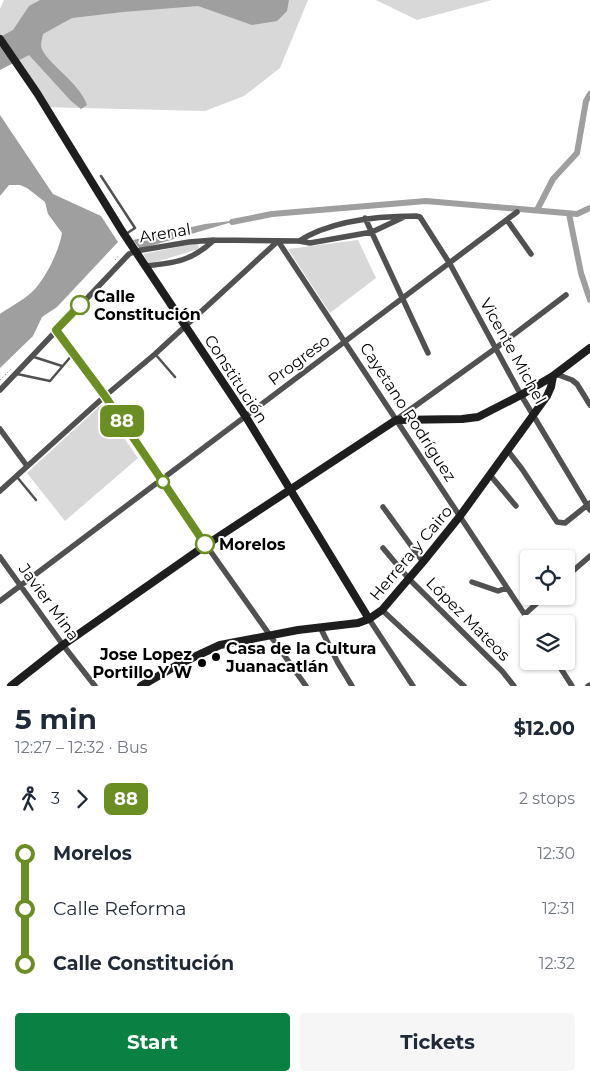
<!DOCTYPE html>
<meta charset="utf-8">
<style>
body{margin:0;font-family:Montserrat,sans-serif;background:#f6f6f7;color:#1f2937;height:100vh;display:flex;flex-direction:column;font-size:19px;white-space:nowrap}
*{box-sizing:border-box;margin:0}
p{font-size:16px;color:#747a83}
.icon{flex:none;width:28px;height:28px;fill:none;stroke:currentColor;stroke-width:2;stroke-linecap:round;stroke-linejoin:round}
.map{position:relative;height:686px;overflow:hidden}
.drawer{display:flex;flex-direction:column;background:#fff;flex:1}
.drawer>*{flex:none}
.badge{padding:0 10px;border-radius:8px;font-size:18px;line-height:32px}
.buttons{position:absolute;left:520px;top:550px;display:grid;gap:10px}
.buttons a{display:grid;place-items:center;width:55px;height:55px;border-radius:5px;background:#fff;box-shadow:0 1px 4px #0004;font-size:25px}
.map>.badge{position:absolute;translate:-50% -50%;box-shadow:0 0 0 2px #fff}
.legs{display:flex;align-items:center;gap:8px;height:55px;padding:0 15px;font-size:16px}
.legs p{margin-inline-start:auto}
.head{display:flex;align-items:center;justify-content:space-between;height:85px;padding:0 15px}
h1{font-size:28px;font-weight:700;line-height:38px}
.primary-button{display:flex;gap:10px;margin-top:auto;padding:10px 15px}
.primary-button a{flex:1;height:58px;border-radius:5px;background:#0b8043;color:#fff;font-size:20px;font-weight:700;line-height:58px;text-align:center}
.primary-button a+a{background:#f6f6f7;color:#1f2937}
ul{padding:0 15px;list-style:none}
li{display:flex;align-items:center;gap:18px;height:55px;font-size:19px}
li i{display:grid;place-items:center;width:8px;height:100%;margin:0 6px;background:currentColor}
li i::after{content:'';width:12px;height:12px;margin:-6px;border:4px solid;border-radius:50%;background:#fff}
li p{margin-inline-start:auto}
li:first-child i{background:linear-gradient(#0000 50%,currentColor 0)}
li:last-child i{background:linear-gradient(currentColor 50%,#0000 0)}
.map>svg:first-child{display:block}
.green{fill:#d8d8d8}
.water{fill:#9f9f9f}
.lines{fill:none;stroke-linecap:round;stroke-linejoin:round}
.canal{stroke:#9f9f9f;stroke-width:6}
.path{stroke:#737373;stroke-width:1;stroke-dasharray:1 2.5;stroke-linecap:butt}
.lane{stroke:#515151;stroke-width:2.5}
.street{stroke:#515151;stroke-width:5.5}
.secondary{stroke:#1e1e1e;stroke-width:8}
.line-1-casing{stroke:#fff;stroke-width:11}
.line-1{stroke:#6b8e23;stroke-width:8}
.stop-1-dot{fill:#fff;stroke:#6b8e23;stroke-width:2.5}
.poi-dot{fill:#000;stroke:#fff;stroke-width:2}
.labels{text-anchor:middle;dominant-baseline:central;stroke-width:4;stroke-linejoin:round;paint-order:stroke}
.street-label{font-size:16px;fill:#000;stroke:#fff}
.stop-label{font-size:16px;font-weight:bold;fill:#000;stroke:#fff;text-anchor:start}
.poi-label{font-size:16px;font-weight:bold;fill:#000;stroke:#fff;text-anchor:start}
</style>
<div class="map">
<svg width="590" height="686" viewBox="0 0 590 686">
<rect width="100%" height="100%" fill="#fff"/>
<path class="green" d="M4 0H308L280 68 244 96 205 111 42 107 0 43V9Z
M376 0H492L417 20Z
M358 240 376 278 330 313 288 249Z
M198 243 199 249 149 264 143 254Z
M101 405 138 458 65 521 27 473Z"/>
<path class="water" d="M40 0H289L287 11 277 21 252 25 198 6 123 12 72 18 43 34C42 38 41 43 41 46 44 62 79 81 87 105L81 109 71 101 29 55 0 70V37L13 30 29 6Z
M0 115 53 194 101 216 118 242 57 307 42 317 33 336 0 368V314C11 306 26 299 35 289 47 275 59 251 62 233L48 214 45 202 27 188 20 185H9L0 196Z
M239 220 140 249 133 240 205 224Z"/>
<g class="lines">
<path class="canal" d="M537 210 553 179 577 153 586 101 590 94
M569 214 581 273 590 300
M232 222 272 214 426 201 577 214 590 208"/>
<path class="path" d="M115 260 119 255
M0 380 11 369"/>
<path class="lane" d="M101 176 135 228 126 234
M156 355 175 377
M34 357 62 366
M17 374 50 381 73 354
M17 477 36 500"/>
<path class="street" d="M365 218 428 353
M507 220 531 254
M214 240 299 241 310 243 372 232 404 217
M299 241C332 220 378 216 416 216L420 217 450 264 521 395 590 510
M56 330 105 396 206 545 306 686
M556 374 572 380 577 384 590 405
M0 390 129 254 136 251 189 242 214 240C192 261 175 263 145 266
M397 419 496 348 566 295
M0 429 27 466
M508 451 522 469 557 522 565 523 590 503
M490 475 516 506
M0 491 105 396 155 354 278 241 531 624
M383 507 423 562
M383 548 409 579 502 671 514 686
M0 557 63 645 95 686
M566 577 590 556
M472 582 498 591 507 588
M0 601 517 212
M382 610 464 686
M525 614 545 596
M369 619 413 686
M320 627 338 663 352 686
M556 661 572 686
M588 686 590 685"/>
<path class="secondary" d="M0 39 37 93 122 231 246 417 369 619
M11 686 63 645 206 545 396 420 462 419 478 417 521 395 553 376 590 348
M141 686 179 664 220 645 298 630 358 623 369 619 382 610 423 562 460 516 547 396 551 387 553 376"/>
</g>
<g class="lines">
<defs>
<path id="line-1" d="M80 305 56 330 105 396 205 544"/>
</defs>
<use href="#line-1" class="line-1-casing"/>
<use href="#line-1" class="line-1"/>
</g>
<g class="stop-1-dot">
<circle cx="80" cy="305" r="9"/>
<circle cx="163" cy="482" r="6"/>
<circle cx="205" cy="544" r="9"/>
</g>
<g class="poi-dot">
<circle cx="216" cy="657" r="5"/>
<circle cx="202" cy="663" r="5"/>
</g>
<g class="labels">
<g class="street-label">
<text transform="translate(165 233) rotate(-9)">Arenal</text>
<text transform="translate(513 351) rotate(61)">Vicente Michel</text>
<text transform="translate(299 360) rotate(-37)">Progreso</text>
<text transform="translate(236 379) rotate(57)">Constitución</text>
<text transform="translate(408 412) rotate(57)">Cayetano Rodríguez</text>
<text transform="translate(411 553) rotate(-50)">Herrera y Cairo</text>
<text transform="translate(49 602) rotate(54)">Javier Mina</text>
<text transform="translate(468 619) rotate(45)">López Mateos</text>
</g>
<g class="stop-label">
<text x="94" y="296">Calle<tspan x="94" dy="18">Constitución</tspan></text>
<text x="219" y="544">Morelos</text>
</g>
<g class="poi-label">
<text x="226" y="648">Casa de la Cultura<tspan x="226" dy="18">Juanacatlán</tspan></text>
<text x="192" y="654" text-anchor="end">Jose Lopez<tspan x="192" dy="18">Portillo Y W</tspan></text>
</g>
</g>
</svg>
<div class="buttons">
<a><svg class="icon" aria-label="locate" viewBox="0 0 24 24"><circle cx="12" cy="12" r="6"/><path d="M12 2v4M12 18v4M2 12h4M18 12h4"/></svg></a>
<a><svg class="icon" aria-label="layers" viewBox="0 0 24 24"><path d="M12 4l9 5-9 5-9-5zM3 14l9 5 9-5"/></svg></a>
</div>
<b class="badge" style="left:122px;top:421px;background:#6b8e23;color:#fff">88</b>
</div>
<section class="drawer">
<div class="head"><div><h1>5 min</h1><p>12:27 – 12:32 · Bus</p></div><b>$12.00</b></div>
<div class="legs"><svg class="icon" aria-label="walk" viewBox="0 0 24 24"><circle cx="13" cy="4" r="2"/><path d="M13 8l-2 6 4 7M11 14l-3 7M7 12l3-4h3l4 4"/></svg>3<svg class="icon" aria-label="forward" viewBox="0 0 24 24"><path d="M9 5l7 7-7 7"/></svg><b class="badge" style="background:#6b8e23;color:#fff">88</b><p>2 stops</p></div>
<ul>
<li><i style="color:#6b8e23"></i><b>Morelos</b><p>12:30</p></li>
<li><i style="color:#6b8e23"></i><span>Calle Reforma</span><p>12:31</p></li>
<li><i style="color:#6b8e23"></i><b>Calle Constitución</b><p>12:32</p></li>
</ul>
<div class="primary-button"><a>Start</a><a>Tickets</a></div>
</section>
